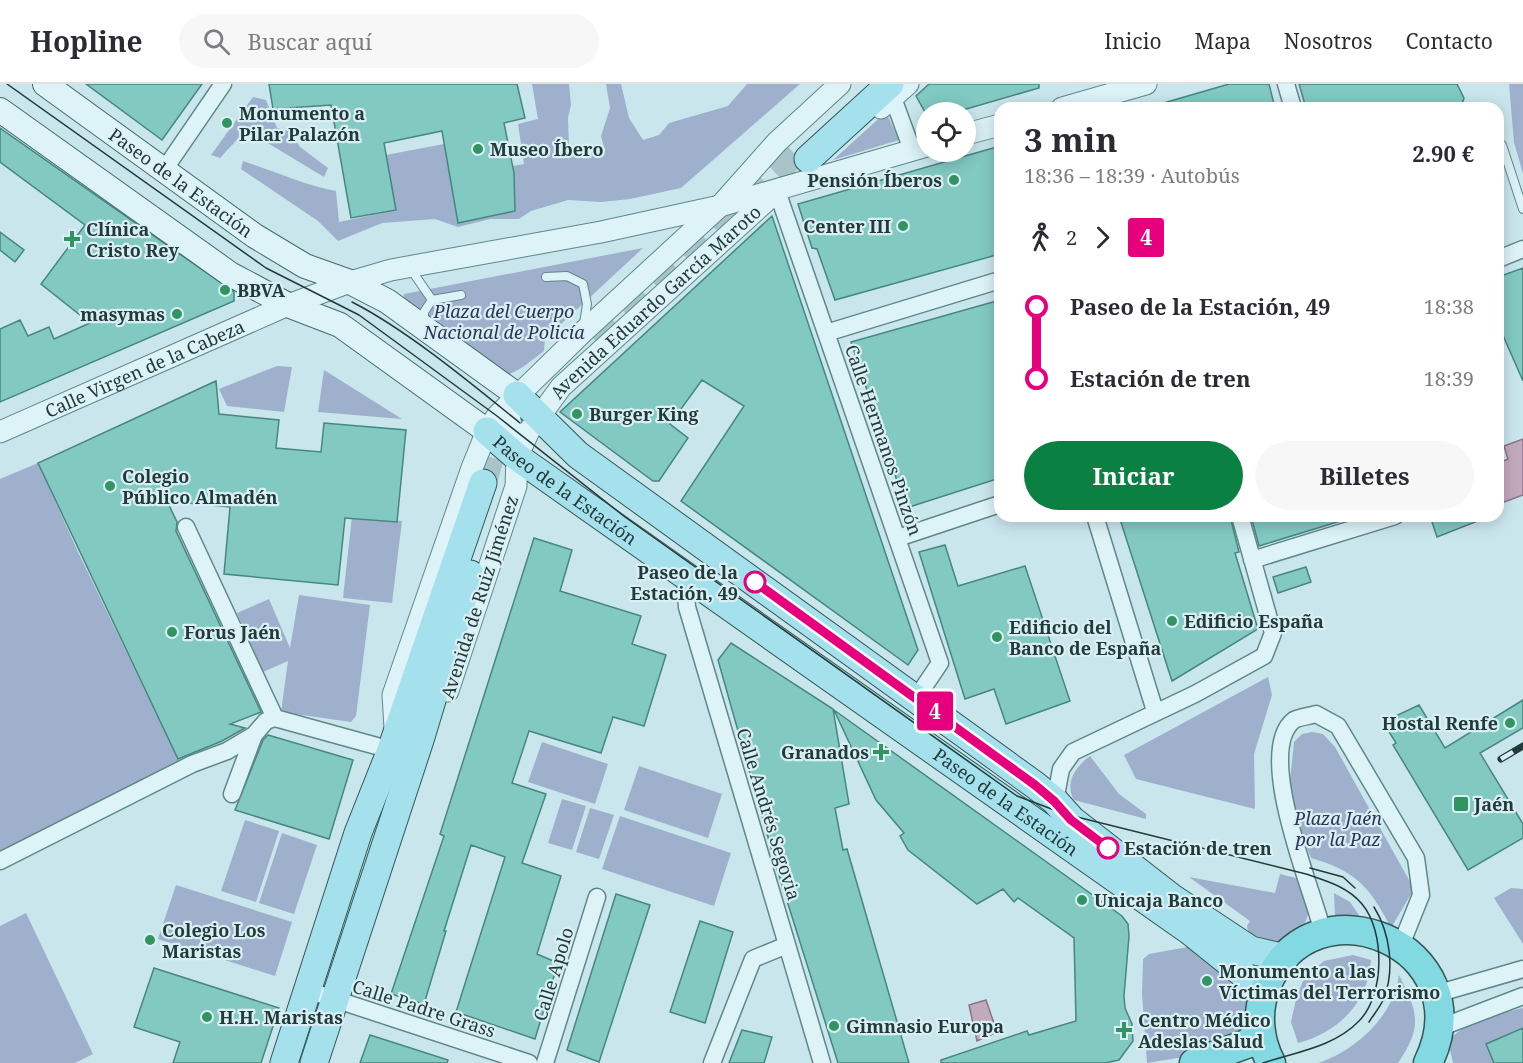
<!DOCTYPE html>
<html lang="es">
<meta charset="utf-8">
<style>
body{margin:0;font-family:"Noto Serif",serif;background:#f7f7f7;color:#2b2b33;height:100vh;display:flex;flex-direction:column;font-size:22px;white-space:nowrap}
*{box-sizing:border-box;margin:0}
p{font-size:20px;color:#7c7c81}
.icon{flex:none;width:33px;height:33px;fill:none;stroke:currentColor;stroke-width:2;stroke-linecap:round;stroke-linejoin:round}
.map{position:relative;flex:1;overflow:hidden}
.panel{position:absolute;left:994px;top:18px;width:510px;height:420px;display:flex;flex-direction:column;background:#fff;border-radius:18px;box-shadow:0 3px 15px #0003}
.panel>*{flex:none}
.badge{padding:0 12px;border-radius:4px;font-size:21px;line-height:39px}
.controls{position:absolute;left:916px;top:18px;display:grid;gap:12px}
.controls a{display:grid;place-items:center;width:60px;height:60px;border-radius:50%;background:#fff;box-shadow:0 3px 15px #0003;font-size:30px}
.map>.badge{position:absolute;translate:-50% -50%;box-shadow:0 0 0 3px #fff}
.legs{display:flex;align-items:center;gap:9px;height:66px;padding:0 30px;font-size:20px}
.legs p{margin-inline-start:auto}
.overview{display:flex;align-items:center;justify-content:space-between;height:102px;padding:0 30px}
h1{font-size:33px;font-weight:700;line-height:45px}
.primary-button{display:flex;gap:12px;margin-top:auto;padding:12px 30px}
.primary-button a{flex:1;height:69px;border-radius:36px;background:#0b8043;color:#fff;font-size:24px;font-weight:700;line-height:69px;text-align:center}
.primary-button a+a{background:#f7f7f7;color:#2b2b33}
ul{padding:0 30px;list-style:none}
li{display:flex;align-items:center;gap:21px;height:72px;font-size:22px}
li i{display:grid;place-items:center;width:9px;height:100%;margin:0 8px;background:currentColor}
li i::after{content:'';width:15px;height:15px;margin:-8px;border:4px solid;border-radius:50%;background:#fff}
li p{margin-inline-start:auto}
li:first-child i{background:linear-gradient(#0000 50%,currentColor 0)}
li:last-child i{background:linear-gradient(currentColor 50%,#0000 0)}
header{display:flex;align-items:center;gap:36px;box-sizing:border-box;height:84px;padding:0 30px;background:#fff;border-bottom:2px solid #e1e1e2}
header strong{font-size:28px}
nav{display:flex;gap:33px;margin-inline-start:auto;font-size:21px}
.search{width:420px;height:54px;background:#f7f7f7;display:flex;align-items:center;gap:15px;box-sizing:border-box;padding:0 21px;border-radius:33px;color:#7c7c81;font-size:22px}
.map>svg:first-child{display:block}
.green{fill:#9eb0cb}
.water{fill:#c2aabd;stroke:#907189;stroke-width:1.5}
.building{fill:#82c9c2;stroke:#46877f;stroke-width:1.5}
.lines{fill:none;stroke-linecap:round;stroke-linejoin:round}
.primary-tunnel{stroke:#a8c4c9;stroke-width:27;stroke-dasharray:27 14;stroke-linecap:butt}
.service-casing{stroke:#5f8889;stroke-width:10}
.minor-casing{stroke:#5f8889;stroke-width:19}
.tertiary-casing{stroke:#5f8889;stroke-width:23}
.secondary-casing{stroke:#426b6a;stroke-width:26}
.primary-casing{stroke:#335755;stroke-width:29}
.trunk-casing{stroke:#335755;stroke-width:31}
.service{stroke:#ddf3f8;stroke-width:8}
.minor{stroke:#ddf3f8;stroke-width:16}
.tertiary{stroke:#ddf3f8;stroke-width:21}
.secondary{stroke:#ddf3f8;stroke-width:24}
.primary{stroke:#a5e1ed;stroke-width:27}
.trunk{stroke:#83d9e2;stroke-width:28}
.tram{stroke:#223a39;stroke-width:1.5}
.rail-casing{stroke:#223a39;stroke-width:7}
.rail{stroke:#d9eff4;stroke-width:4.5;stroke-dasharray:14;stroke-linecap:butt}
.line-1-casing{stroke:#fff;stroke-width:14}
.line-1{stroke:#e6007e;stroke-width:9}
.poi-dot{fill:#329561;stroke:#d9eff4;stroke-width:2}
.stop-1-dot{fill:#fff;stroke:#e6007e;stroke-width:3}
.labels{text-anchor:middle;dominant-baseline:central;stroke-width:4.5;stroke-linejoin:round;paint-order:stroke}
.poi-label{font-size:18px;font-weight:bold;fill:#223a39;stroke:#d9eff4;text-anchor:start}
.street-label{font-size:18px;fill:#223a39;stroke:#d9eff4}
.park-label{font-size:18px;font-style:italic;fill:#293555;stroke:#d9eff4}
.stop-label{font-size:18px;font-weight:bold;fill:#223a39;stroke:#d9eff4;text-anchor:end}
</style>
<header>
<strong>Hopline</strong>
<div class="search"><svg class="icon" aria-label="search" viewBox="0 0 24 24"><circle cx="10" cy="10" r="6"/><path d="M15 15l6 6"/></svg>Buscar aquí</div>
<nav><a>Inicio</a><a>Mapa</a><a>Nosotros</a><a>Contacto</a></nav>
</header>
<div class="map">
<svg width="1523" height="979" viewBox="0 0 1523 979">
<rect width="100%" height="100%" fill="#cae6ed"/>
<path class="green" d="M532 0H569L571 21 568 34 569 63 573 72 605 67 601 52 610 24 606 0H621L629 34 643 56 659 51 669 39 728 22 747 0H800L681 104 630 115 601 118 568 116 531 127 519 135H490L458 143 435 135 382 139 338 157 318 137 241 85 243 77C274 87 304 101 336 107L339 138 396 126 386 71 444 60 458 139 515 127 513 82 524 80 518 40 538 35Z
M1509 0H1523V90L1514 58Z
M253 13 266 16 277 44 288 47 300 63 328 84 324 93 246 46 220 74 211 71Z
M886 28 899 56 833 76Z
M643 164 545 255 544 267 523 283 510 290 500 287 402 220 404 210Z
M277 282 292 283 284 328 227 322 219 305Z
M324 286 402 335 318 328Z
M38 379 78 468 180 679 0 767V395Z
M352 432 402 437 392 519 343 514Z
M299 511 370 521 356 632 351 638 281 628 288 577 263 588 237 529 269 515 290 564Z
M1268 593 1272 611 1254 670 1255 725 1136 695 1124 671Z
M1312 648 1323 650 1335 663 1414 805 1391 844C1370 803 1356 787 1311 774L1294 732 1289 707 1294 658 1302 650Z
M542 658 608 680 595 720 528 698Z
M1090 672 1119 710 1146 730V735L1074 716C1064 699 1076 682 1090 672Z
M639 682 722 710 708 754 624 726Z
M562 715 586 722 572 766 548 759Z
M590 724 614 731 599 775 576 768Z
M620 732 731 769 714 822 602 785Z
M245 736 279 747 256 818 221 807Z
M282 749 317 761 294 830 259 819Z
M1280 790 1308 797C1310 829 1312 842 1282 860L1249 852 1247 842 1250 837 1189 793 1275 809Z
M176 801 292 838 275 892 158 855Z
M1511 804 1523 805V860L1494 814Z
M1334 809 1350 818 1361 834 1335 833Z
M26 829 93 970 75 979H0V842Z
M1193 862 1224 883 1254 923 1245 948 1190 972 1147 979 1142 910 1143 875 1149 870Z
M1353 871 1371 876C1368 919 1339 948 1298 959L1291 938 1297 911 1305 893 1324 877Z
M1399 891C1418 928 1423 943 1398 979H1319C1357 965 1393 933 1399 891Z
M1523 924V979H1453L1448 957C1467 936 1497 930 1523 924Z"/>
<path class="water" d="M1523 355V411L1499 420V379L1508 375 1504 362Z
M986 916 997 948 977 957 969 921Z"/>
<path class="building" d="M86 0H202L162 56Z
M269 0H517L525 34 504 39 514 89 515 127 458 139 442 47 384 59 396 126 351 134 331 21 273 25Z
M929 0H1039V4L956 28H925L916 12Z
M1229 0H1269L1275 24H1161L1160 20Z
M1299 0H1457L1464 14 1461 24H1306Z
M0 44 234 208V217L0 318V245L20 236 28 252 49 243 54 255 90 239 41 200 85 141 0 78Z
M1000 62V170L835 216 817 165 812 164 798 120Z
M772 132 918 566 908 581 681 417 744 322 702 296 670 340 688 354 659 397H653L560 328Z
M0 148 24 166 15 178 0 166Z
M1523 184V297L1498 240V193Z
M1000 216V394L906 424 851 258Z
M216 297 219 330 279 336 276 364 321 368 324 339 406 346 397 438 345 434 338 501 224 490 230 423 167 417 177 438 176 447 261 628 230 640 245 644 222 657 178 675 38 379Z
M1119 432H1230L1239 468 1235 469 1258 545 1172 597Z
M1251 432H1344V436L1259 462Z
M1430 432H1487L1488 433 1437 453Z
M534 454 572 466 560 507 641 532 632 560 666 571 644 642 613 633 601 669 529 647 512 699 546 710 522 779 561 792 537 870 558 879 535 955 456 928 505 773 471 761 444 847H446L424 920 391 910 444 752 440 750Z
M945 461 958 502 1025 482 1070 617 1006 640 994 605 965 615 919 468Z
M1306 483 1311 498 1278 509 1273 493Z
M731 559 833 625 849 720 835 724 843 766 847 765 909 979H838L777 785 718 576Z
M1523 616V644L1480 669 1523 740V754L1468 786 1393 661 1396 659 1383 638 1419 621 1445 664Z
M834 626 1122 832 1128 840 1129 852 1124 912 1125 924 1132 940 1133 957 1119 976 1105 979H941V976L1027 947 1029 951 1076 937 1074 854 1018 814 1014 818 1003 805 977 820 908 766 900 752 904 749 876 716Z
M268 651 353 676 329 755 235 726 263 656Z
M616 810 650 821 599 978 567 966Z
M700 837 733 848 705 939 670 928Z
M154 884 279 924 261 979H173L180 958 134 943Z
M1523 944V979H1494L1486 960Z
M742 946 772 953 764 979H729Z
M370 951 448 976 447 979H360Z"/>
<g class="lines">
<path class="primary-tunnel" d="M592 253 799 66
M483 399 495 358 508 337"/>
<defs>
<path id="service" d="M1502 61 1523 125
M410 184 432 216 461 211
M546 193 567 192 583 200 587 220 584 240
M424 239V228L432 216"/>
<path id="minor" d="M1286 0 1293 24
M893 14 912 66
M164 86 223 0
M777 107 940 579 917 613
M1498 175 1523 165
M826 249 1000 196
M1095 432 1155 627
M186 443 275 634 391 666
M898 454 1000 420
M1252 476 1395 432
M685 491 687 523 822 979
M232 710 254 651
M1055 717 1061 685 1073 668 1195 610 1264 572 1273 549 1240 432
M0 777 192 680 227 667 254 651 266 637 275 634
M1319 851 1320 838C1309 798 1255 666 1294 636 1299 633 1310 632 1316 630L1338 642 1416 774 1421 811 1401 861
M307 906 529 979
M1436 910 1523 885
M1439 944 1523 912
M545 979 597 813
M712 979 753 875 787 861"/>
<g id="tertiary">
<path d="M881 24 908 0"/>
<path d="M1062 24 1146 0"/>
<path d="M966 50 1000 41"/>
<path id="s1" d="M0 348 288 221 350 198 391 186 601 148 720 122 927 62"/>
<path id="s2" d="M517 373 529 347 561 303 775 109"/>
<path d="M448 607 516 402 517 373 509 331 517 312"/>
<path d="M395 644 393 611 472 384 487 347 497 332 584 247 720 122 777 58 840 0"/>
</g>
<g id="secondary">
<path id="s3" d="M45 0 255 152 305 182 350 198 387 217 517 311"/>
<path d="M0 26 230 190 288 221 340 241 487 347"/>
</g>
<g id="primary">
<path d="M808 75 890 0"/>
<path d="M517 311 578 371 1035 701 1055 717 1072 736 1171 813 1251 866 1285 874"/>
<path id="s4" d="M487 347 517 373 1191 848 1242 889 1263 912"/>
<path d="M284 979 358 749 391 666 483 399"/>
<path d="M314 979 420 656 470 490"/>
</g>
<path id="trunk" d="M1194 979 1249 959 1260 944
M1271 979C1259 956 1256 928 1266 903 1312 789 1485 863 1428 979"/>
</defs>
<use href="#service" class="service-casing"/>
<use href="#minor" class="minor-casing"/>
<use href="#tertiary" class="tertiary-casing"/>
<use href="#secondary" class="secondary-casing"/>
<use href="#primary" class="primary-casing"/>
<use href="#trunk" class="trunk-casing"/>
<use href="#service" class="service"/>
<use href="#minor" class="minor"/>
<use href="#tertiary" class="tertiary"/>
<use href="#secondary" class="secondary"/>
<use href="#primary" class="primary"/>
<use href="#trunk" class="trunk"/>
<path class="tram" d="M7 0 266 184 359 231 497 332 625 433 1017 712 1065 730 1306 790C1327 797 1348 803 1362 820 1385 847 1385 911 1359 937 1334 963 1296 968 1263 979
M352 218C407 246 472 300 520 339
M1310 784 1343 793 1355 804
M1369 938C1374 930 1381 922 1384 914 1395 885 1390 849 1374 823"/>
<defs>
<path id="rail" d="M1501 675 1523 662"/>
</defs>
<use href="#rail" class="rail-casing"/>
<use href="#rail" class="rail"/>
</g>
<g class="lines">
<defs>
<path id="line-1" d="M755 498 1035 701 1054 717 1071 736 1108 764"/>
</defs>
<use href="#line-1" class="line-1-casing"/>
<use href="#line-1" class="line-1"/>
</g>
<g class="poi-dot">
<circle cx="227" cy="39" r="6"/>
<circle cx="478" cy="65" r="6"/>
<circle cx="954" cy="96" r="6"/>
<circle cx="903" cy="142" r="6"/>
<path d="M69 146h6v6h6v6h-6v6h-6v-6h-6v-6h6z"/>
<circle cx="225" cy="206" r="6"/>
<circle cx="177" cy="230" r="6"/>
<circle cx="577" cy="330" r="6"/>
<circle cx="110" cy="402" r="6"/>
<circle cx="1172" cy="537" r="6"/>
<circle cx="172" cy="548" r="6"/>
<circle cx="997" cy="553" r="6"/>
<circle cx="1510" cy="639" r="6"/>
<path d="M878 659h6v6h6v6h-6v6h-6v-6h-6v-6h6z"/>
<rect x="1453" y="712" width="16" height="16" rx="3"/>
<circle cx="1082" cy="816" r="6"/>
<circle cx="150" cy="856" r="6"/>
<circle cx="1207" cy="897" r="6"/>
<circle cx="207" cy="933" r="6"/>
<circle cx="834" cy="942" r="6"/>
<path d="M1121 937h6v6h6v6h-6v6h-6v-6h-6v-6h6z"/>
</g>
<g class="stop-1-dot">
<circle cx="755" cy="498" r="10"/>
<circle cx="1108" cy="764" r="10"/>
</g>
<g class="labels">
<g class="poi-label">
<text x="239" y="29">Monumento a<tspan x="239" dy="21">Pilar Palazón</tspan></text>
<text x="490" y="65">Museo Íbero</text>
<text x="942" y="96" text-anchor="end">Pensión Íberos</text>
<text x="891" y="142" text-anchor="end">Center III</text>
<text x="86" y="145">Clínica<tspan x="86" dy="21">Cristo Rey</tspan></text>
<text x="237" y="206">BBVA</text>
<text x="165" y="230" text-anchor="end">masymas</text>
<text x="589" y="330">Burger King</text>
<text x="122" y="392">Colegio<tspan x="122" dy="21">Público Almadén</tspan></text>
<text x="1184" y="537">Edificio España</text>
<text x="1009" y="543">Edificio del<tspan x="1009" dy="21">Banco de España</tspan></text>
<text x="184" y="548">Forus Jaén</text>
<text x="1498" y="639" text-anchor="end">Hostal Renfe</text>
<text x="869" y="668" text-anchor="end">Granados</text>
<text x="1474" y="720">Jaén</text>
<text x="1094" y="816">Unicaja Banco</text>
<text x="162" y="846">Colegio Los<tspan x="162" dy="21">Maristas</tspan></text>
<text x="1219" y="887">Monumento a las<tspan x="1219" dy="21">Víctimas del Terrorismo</tspan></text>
<text x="219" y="933">H.H. Maristas</text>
<text x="1138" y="936">Centro Médico<tspan x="1138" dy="21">Adeslas Salud</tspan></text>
<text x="846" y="942">Gimnasio Europa</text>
</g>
<g class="street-label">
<text stroke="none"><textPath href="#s3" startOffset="168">Paseo de la Estación</textPath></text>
<text stroke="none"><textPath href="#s2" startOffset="210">Avenida Eduardo García Maroto</textPath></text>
<text stroke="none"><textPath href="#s1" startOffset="158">Calle Virgen de la Cabeza</textPath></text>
<text transform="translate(884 356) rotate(71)">Calle Hermanos Pinzón</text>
<text stroke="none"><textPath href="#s4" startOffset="98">Paseo de la Estación</textPath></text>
<text transform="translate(479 513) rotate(-72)">Avenida de Ruiz Jiménez</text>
<text stroke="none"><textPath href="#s4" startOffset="638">Paseo de la Estación</textPath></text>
<text transform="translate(769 730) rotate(73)">Calle Andrés Segovia</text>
<text transform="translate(553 890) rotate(-73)">Calle Apolo</text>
<text transform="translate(424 924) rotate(18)">Calle Padre Grass</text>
</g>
<g class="park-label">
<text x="504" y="227">Plaza del Cuerpo<tspan x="504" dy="21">Nacional de Policía</tspan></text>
<text x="1338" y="734">Plaza Jaén<tspan x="1338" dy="21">por la Paz</tspan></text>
</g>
<g class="stop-label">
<text x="738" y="488">Paseo de la<tspan x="738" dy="21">Estación, 49</tspan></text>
<text x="1124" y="764" text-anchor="start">Estación de tren</text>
</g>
</g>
</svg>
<div class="controls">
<a><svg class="icon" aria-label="locate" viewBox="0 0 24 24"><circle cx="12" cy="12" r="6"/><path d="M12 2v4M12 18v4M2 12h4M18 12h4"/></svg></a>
</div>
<b class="badge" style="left:935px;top:627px;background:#e6007e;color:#fff">4</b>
<section class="panel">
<div class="overview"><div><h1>3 min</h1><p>18:36 – 18:39 · Autobús</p></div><b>2.90 €</b></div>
<div class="legs"><svg class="icon" aria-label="walk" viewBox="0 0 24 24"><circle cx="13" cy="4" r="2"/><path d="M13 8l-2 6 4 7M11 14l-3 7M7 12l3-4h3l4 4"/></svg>2<svg class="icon" aria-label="forward" viewBox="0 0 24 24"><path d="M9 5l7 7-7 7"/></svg><b class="badge" style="background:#e6007e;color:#fff">4</b></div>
<ul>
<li><i style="color:#e6007e"></i><b>Paseo de la Estación, 49</b><p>18:38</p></li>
<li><i style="color:#e6007e"></i><b>Estación de tren</b><p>18:39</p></li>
</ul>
<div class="primary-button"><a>Iniciar</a><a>Billetes</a></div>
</section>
</div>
